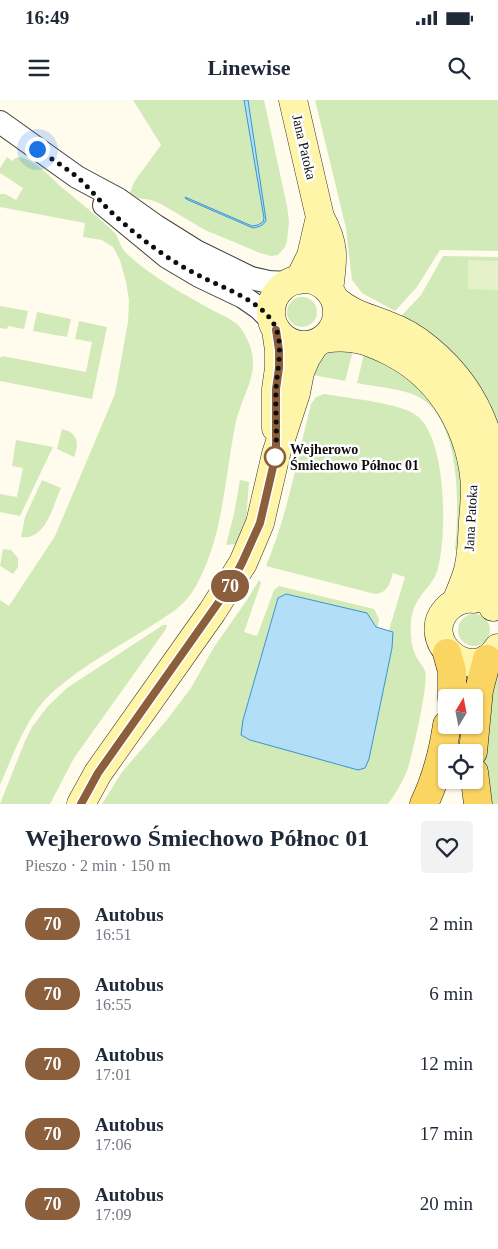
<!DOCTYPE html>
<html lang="pl">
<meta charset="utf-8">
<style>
body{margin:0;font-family:Georgia,serif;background:#f2f2f3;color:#1f2937;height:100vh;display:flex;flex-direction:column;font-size:19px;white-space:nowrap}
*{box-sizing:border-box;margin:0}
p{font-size:16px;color:#747a83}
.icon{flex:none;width:28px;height:28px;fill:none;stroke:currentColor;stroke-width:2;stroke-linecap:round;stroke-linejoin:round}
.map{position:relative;height:704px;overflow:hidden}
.side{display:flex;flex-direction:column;background:#fff;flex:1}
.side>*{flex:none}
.badge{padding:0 10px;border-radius:16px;font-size:18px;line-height:32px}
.needle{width:32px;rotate:10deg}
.tools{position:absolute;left:438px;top:589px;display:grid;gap:10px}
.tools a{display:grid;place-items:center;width:45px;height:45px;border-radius:5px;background:#fff;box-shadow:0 1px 4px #0004;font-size:25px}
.you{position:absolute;width:25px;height:25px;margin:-12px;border:4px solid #fff;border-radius:50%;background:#1a73e8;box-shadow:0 0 0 8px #1a73e833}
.map>.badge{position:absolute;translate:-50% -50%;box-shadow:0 0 0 2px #fff}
.round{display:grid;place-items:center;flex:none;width:52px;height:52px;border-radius:5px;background:#f2f2f3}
.overview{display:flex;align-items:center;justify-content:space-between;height:85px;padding:0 25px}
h1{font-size:24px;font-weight:700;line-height:38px}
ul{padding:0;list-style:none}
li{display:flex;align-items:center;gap:15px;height:70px;padding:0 25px}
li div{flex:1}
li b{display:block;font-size:19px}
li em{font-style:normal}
li .badge{min-width:55px;font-weight:700;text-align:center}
.status{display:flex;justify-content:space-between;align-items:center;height:35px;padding:0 25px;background:#fff;direction:ltr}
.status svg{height:14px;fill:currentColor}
header{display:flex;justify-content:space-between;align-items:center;height:65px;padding:0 25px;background:#fff;font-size:22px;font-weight:700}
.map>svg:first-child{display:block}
.green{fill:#d2eab7}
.pitch{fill:#e4f1c9}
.water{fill:#b2def7;stroke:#3894d0}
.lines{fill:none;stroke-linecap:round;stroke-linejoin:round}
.minor-casing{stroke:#414141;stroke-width:24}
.secondary-casing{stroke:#303030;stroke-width:29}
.primary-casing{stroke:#1f1f1f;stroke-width:29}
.minor{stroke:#fff;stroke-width:22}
.secondary{stroke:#fff5a9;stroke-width:28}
.primary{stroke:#fbd562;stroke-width:28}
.line-casing{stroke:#fff;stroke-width:11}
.line{stroke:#8b5e3c;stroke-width:8}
.walk{stroke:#0e0e0e;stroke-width:5;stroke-dasharray:0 9}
.stop-dot{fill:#fff;stroke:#8b5e3c;stroke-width:2.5}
.labels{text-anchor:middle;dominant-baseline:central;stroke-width:5;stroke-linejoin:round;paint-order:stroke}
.street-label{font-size:14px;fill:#0e0e0e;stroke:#fff}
.stop-label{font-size:14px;font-weight:bold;fill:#0e0e0e;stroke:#fff;text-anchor:start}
</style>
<div class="status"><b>16:49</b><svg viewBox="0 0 49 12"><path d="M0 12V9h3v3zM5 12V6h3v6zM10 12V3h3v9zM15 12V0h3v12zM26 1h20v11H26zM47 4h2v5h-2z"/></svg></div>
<header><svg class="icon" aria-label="menu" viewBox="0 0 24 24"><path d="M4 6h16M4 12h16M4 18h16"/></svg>Linewise<svg class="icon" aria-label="search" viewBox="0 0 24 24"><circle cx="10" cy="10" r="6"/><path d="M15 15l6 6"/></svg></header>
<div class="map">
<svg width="498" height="704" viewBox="0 0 498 704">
<rect width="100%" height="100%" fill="#fffcee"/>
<path class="green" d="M133 0H264L287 106 289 121 287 141 285 147 278 155 271 156 260 153 205 130 161 104 151 100 138 98 130 93 134 82 161 45Z
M315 0H498V151L440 150 417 187 395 211 362 193 352 180 346 128Z
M7 57 12 61C15 58 18 56 23 58 35 61 51 77 60 86 78 101 96 115 112 130 119 136 119 145 125 152 150 176 183 194 214 211 223 216 236 220 242 230 267 269 243 288 235 326 224 382 223 445 191 494 181 508 165 517 151 526 119 546 84 565 55 590 27 614 15 651 0 685V500L9 506 55 436 115 294 128 222 129 200 126 182 120 160 113 147 102 140 83 137 85 123 0 107V94H5L16 100 23 88 0 73V68Z
M443 156 498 157V340L399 221 402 215 421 195Z
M287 212a15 15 0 1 1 30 0a15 15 0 1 1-30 0Z
M0 206 28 211 24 229 8 226 7 229 0 228Z
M37 212 71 219 67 237 33 231Z
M79 221 107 227 92 299 0 281V258L2 256 86 272 92 242 75 239Z
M354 247 345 281 308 274 325 250Z
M365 250 401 268 445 316 465 373 462 450H455C459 408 462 318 417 296 399 288 376 287 357 283Z
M324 294C347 298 400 303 416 315 447 337 447 435 438 468 433 489 414 494 411 521 410 533 411 547 417 558 419 562 423 566 425 571 429 583 413 652 408 668 404 680 396 693 388 704H102L122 672 166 621 191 588 214 547 247 500 259 480 261 483 244 532 257 536 274 490 279 486 374 509 379 519 378 527 278 498 243 620 242 628 245 638 358 670 369 659 392 548 393 532 389 530 405 477 393 473C390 483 388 493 375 494L266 466C288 414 297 358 311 304L316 297Z
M62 329C77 332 80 343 74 357L57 349Z
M16 340 53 347 20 416 0 412V394L17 397 23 368 12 366Z
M42 380 61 388C53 405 46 441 21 437L25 417Z
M240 380 249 382 246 422 237 444 226 445 234 414Z
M3 449 11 450 18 458V467L13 474 0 466Z
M458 530a16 16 0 1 1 32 0a16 16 0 1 1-32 0Z
M163 525H167L166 529 74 658 50 704H0L25 641 32 627 48 606 67 588Z
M498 567V704H490L485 665 487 609Z"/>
<path class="pitch" d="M468 160 498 161V190L468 189Z"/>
<path class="water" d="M244 0H248L266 120C264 126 258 127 253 128L186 99 185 97 252 126 258 125 263 122 264 118Z
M286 494 367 513 376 527 393 532 392 548 369 659 365 668 358 670 250 640 241 635 243 620 278 498Z"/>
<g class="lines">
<defs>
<path id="minor" d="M0 22 77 77 118 99 156 126 196 151 251 178 269 182 288 183
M104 105 167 157 199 176 243 197 259 208 272 221"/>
<path id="secondary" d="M293 0 320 117 311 156 299 180
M320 117C336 146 333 159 329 190
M271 212a33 33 0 1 1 66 0a33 33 0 1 1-66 0Z
M335 200C353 215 368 217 389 226 403 231 416 239 428 249 478 290 498 345 497 409 496 431 488 452 489 474 489 485 492 497 493 507
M324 239C351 234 370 241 393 253 443 279 472 332 475 387 475 398 474 410 473 421 472 437 472 455 468 470 465 481 460 492 456 502
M276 328V289L279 268V250L276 230
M474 499C465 498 456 501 449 507 415 539 472 588 498 548
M81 704 98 673 212 512 243 463 260 423 276 354 296 293 300 272 306 258 315 244"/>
<path id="primary" d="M447 553 452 571V598
M473 652 479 590 487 559
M474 672 478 704
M424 704C436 679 443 652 447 625"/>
</defs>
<use href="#minor" class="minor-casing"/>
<use href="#secondary" class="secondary-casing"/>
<use href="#primary" class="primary-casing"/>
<use href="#minor" class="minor"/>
<use href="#secondary" class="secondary"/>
<use href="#primary" class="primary"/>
</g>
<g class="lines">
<defs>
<path id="line" d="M81 704 98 673 228 489 242 463 260 423 276 354V289L279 268V250L276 230"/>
</defs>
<use href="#line" class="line-casing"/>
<use href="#line" class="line"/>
<path class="walk" d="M37 49C50 58 65 67 77 77 88 86 97 98 107 108 134 134 167 160 202 177 224 188 258 200 272 221 286 241 276 271 276 292 275 313 278 336 275 357"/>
</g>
<circle class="stop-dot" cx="275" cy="357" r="10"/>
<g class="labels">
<g class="street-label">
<text transform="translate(304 47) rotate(77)">Jana Patoka</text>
<text transform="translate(471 418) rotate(-87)">Jana Patoka</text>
</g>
<g class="stop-label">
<text x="290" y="349">Wejherowo<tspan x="290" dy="16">Śmiechowo Północ 01</tspan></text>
</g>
</g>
</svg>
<div class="tools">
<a><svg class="needle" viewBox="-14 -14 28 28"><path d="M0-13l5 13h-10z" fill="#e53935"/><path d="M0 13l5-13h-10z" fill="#747a83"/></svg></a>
<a><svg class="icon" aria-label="locate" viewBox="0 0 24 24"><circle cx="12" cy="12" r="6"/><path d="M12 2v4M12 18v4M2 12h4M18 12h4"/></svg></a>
</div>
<div class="you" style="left:37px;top:49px"></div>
<b class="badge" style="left:230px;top:486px;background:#8b5e3c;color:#fff">70</b>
</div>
<section class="side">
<div class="overview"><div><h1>Wejherowo Śmiechowo Północ 01</h1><p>Pieszo · 2 min · 150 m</p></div><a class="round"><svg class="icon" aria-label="heart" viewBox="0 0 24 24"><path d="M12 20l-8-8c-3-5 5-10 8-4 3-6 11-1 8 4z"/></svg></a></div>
<ul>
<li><span class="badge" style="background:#8b5e3c;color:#fff">70</span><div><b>Autobus</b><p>16:51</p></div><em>2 min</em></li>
<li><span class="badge" style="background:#8b5e3c;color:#fff">70</span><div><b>Autobus</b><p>16:55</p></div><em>6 min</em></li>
<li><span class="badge" style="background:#8b5e3c;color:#fff">70</span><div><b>Autobus</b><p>17:01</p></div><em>12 min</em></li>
<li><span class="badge" style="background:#8b5e3c;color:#fff">70</span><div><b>Autobus</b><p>17:06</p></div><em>17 min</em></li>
<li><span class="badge" style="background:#8b5e3c;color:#fff">70</span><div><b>Autobus</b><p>17:09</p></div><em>20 min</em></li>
</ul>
</section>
